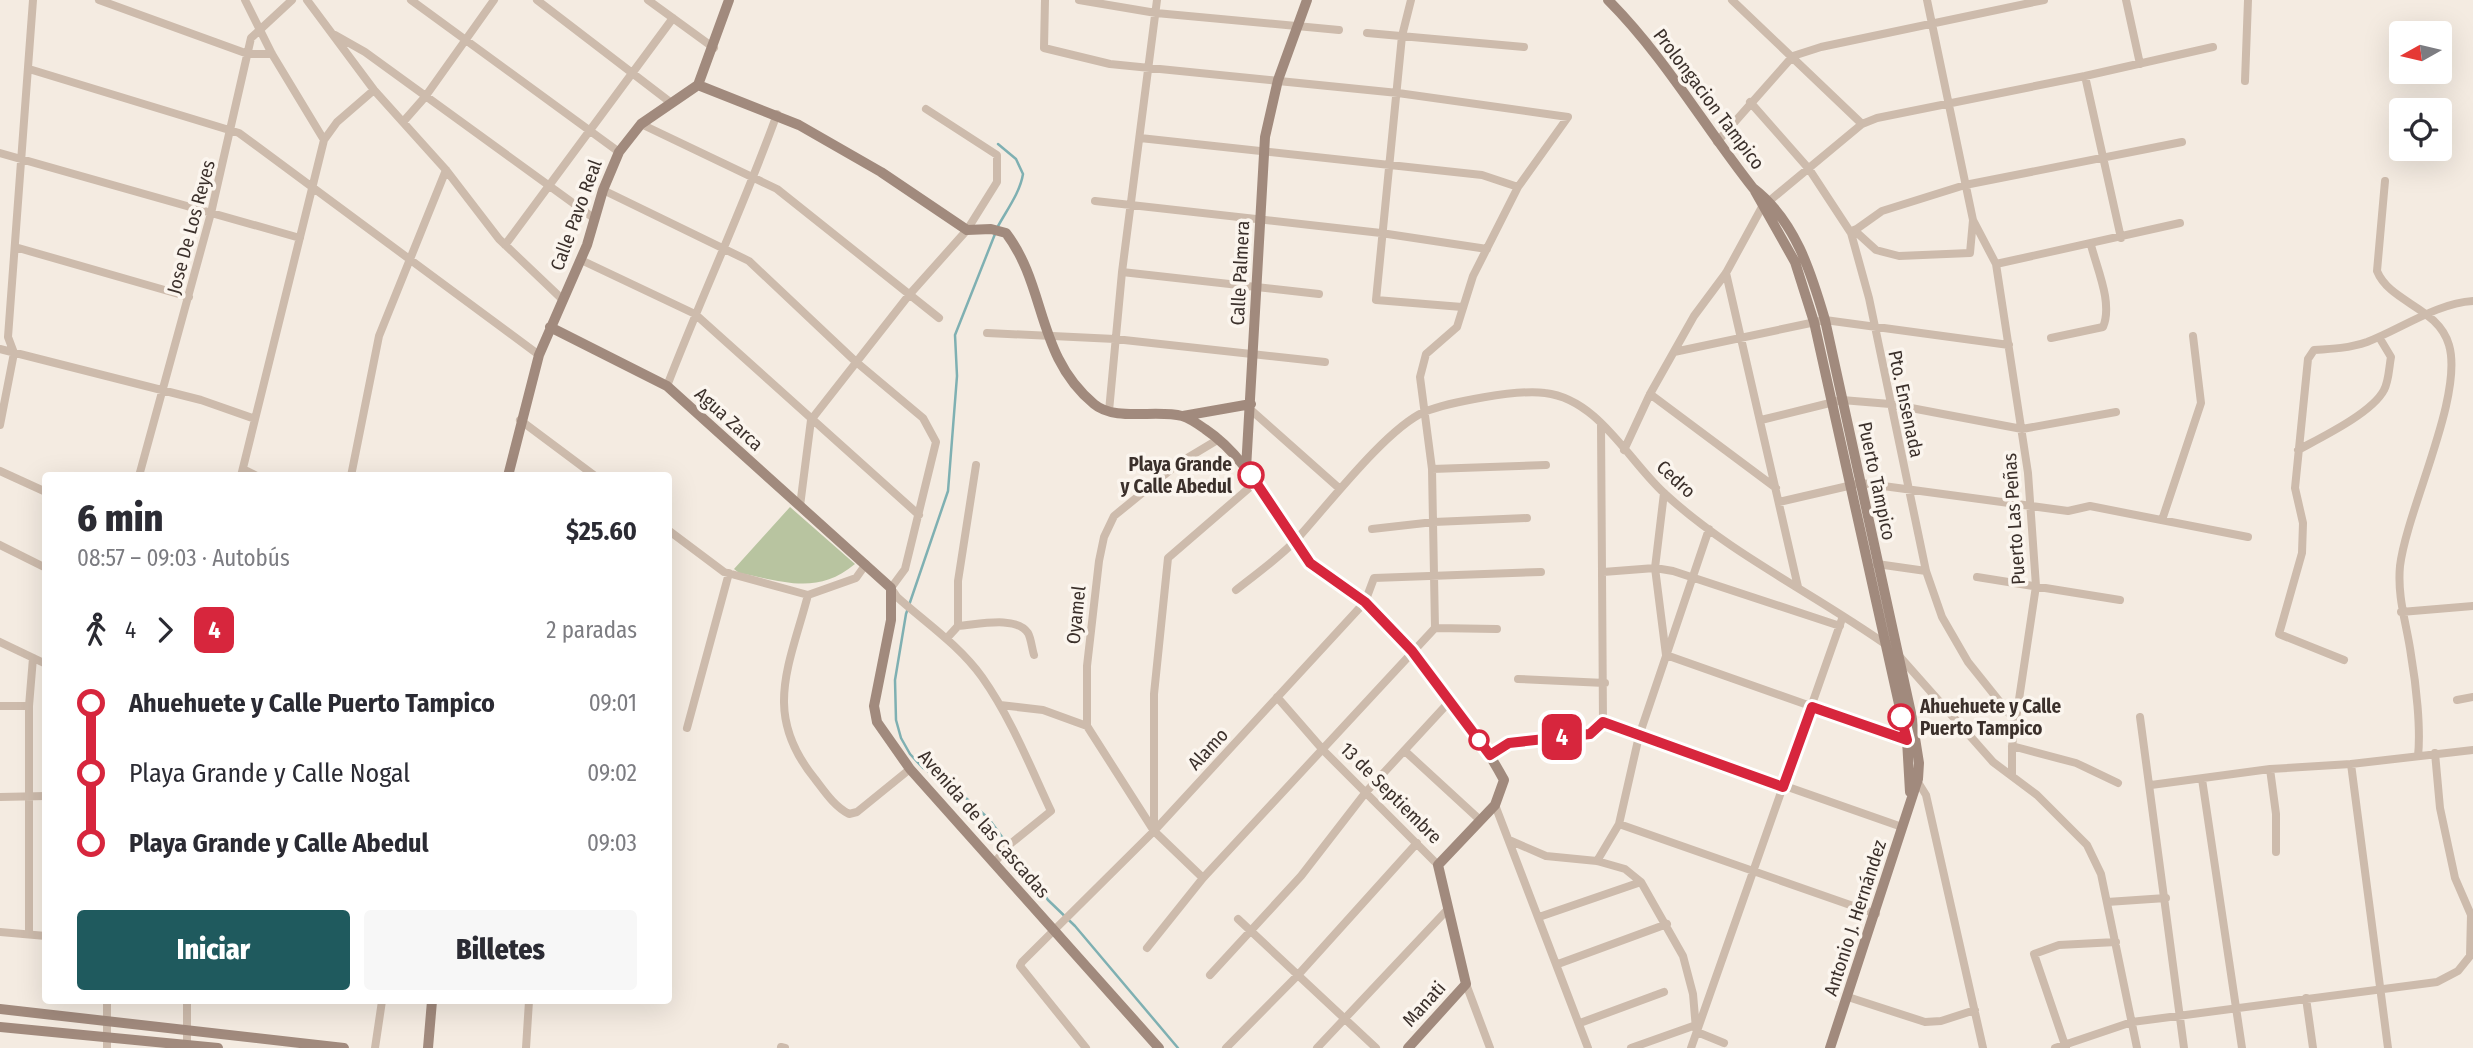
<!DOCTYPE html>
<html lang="es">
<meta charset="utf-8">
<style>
body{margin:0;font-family:"Fira Sans Condensed",sans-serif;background:#f7f7f7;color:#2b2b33;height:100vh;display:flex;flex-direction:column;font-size:26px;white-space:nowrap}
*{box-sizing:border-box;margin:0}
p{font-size:23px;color:#7c7c81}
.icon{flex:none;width:38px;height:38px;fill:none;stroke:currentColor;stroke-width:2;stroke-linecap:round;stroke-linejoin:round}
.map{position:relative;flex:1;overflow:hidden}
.details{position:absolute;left:42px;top:472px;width:630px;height:532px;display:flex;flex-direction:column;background:#fff;border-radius:7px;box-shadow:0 7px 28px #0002}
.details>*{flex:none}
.badge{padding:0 14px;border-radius:10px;font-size:24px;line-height:46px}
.needle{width:46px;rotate:262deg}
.tools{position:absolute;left:2389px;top:21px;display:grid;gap:14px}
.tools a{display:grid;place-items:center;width:63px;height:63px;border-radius:7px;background:#fff;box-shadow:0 7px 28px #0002;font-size:35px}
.map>.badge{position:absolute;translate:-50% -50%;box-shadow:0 0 0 4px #fff}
.legs{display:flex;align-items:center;gap:10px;height:77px;padding:0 35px;font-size:23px}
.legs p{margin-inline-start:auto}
.headline{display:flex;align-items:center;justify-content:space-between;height:119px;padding:0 35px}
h1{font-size:38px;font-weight:800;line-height:52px}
.button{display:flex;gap:14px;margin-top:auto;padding:14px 35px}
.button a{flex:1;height:80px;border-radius:7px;background:#1f5a5e;color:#fff;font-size:28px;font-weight:800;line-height:80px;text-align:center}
.button a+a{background:#f7f7f7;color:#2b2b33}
ul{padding:0 35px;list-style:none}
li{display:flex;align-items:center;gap:24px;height:70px;font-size:26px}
li i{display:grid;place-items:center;width:10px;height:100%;margin:0 9px;background:currentColor}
li i::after{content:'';width:18px;height:18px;margin:-9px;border:5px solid;border-radius:50%;background:#fff}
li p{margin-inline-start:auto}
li:first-child i{background:linear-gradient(#0000 50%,currentColor 0)}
li:last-child i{background:linear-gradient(currentColor 50%,#0000 0)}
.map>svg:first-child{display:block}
.park{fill:#b8c4a0}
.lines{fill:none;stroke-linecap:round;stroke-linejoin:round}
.stream{stroke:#7fb0b2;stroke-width:2.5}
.street{stroke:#cdbbac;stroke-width:8}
.secondary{stroke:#a18a7d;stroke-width:10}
.line-1-casing{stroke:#fff;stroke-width:16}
.line-1{stroke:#d7263d;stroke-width:10}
.stop-1-dot{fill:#fff;stroke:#d7263d;stroke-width:3.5}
.labels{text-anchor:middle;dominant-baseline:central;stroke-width:7;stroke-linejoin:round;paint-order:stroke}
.street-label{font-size:19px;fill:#3b302b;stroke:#fbf5ee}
.stop-label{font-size:19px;font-weight:bold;fill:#3b302b;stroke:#fbf5ee;text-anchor:end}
</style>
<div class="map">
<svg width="2473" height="1048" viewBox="0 0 2473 1048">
<rect width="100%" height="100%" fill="#f4ebe1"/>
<path class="park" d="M790 507 855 564C817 596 783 581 739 573L734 569Z"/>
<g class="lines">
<path class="stream" d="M997 228C1006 211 1020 193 1023 174L1016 159 998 144
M995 234 955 335 957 376 948 491 906 614 895 680 896 720 901 738 910 754 923 768 956 789 989 819 1048 900 1075 926 1178 1048"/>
<path class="street" d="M99 0 248 54H272
M245 0 272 54 324 140
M307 0 374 90 446 170 499 239 562 299
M411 0 619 152
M537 0 670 102
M648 0 714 48
M1045 0 1044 48 1110 64 1398 93 1568 117 1518 187 1473 276 1457 327 1426 354 1420 377 1432 469 1435 628 1203 878 1147 948
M1079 0 1156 13 1339 30
M1411 0 1402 36 1376 300 1462 307
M1732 0 1862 124
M1927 0 1973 220 1996 264 2028 473 2036 586 2012 746V775
M2126 0 2140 64
M1367 33 1524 47
M335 35 365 52 595 219
M29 69 239 133 539 355
M2085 76 2121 238
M2245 81 2248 0
M1750 102 1809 169 1851 233 1869 298 1926 571 1942 617 1968 662 2016 722
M403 122 425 97 494 0
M641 124 777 189 939 318
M1140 138 1482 175 1518 187
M1717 142 1793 56 1821 47 2044 0
M0 153 300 238
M2385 181 2377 271C2390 303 2438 307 2449 345 2464 396 2407 509 2400 566 2397 598 2407 625 2411 655 2416 684 2421 728 2418 756
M603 190 749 261 855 361 923 418 936 442 905 569 891 588 897 597C926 623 959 645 982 677 1011 718 1030 766 1051 811L1009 845 995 862
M1095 201 1381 233 1487 249
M1854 230 1876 250 1899 256 1970 253 1973 220
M1851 233 1882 211 1965 185 2182 142
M505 245 673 18
M15 247 189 297
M581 260 695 314 919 515
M1996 264 2180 223
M1122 272 1319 294
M1726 273 1798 587
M987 333 1115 339 1325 362
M2051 338 2103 327C2113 303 2097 269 2091 245
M0 349 201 400 255 419
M1674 352 1825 320 2009 345
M667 386C702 295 744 206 777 114
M1650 394 1776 488
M1251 410 1340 489
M1109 411 1122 272 1157 0
M520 420 595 476
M1761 420 1842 400 1890 404 2022 429 2116 412
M0 425 14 353 8 337 33 0
M1624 450 1650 394 1694 316 1726 273 1762 207 1862 124 1877 118 2085 76 2213 47
M2298 450C2322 437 2372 413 2384 390 2389 381 2389 367 2391 357L2379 337
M243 469 257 476
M1432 469 1546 465
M0 471 46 492
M139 476 211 213 251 38 292 0
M241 476 324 140 337 122 374 90
M351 476 379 336 446 170
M1664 493 1655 568 1666 655 1907 740
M1779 502 1861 483 2068 511 2090 506 2248 537
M800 506 811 420 909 295 967 230 997 182V155L926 109
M2162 520 2201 403 2193 336
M1372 529 1434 522 1527 518
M668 530 724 572 808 595 856 578 866 564
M0 545 46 568
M1877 564 1926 571
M1603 572 1655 568 1673 571 1840 626
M1977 577 2120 600
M1236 590C1256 574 1279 558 1297 539 1327 506 1386 429 1424 412 1449 402 1518 389 1545 393 1598 399 1628 460 1664 493 1730 554 1815 594 1888 646
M808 595C789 667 762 714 815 779 825 792 834 806 849 814L857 812 910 769
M2401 612 2473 606
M958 626C976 625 1016 615 1028 633 1031 638 1032 649 1034 655
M1435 628 1497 629
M947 638 958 626V581L976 465
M0 642 46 664
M1900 657 1993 762 2037 795 2087 845 2101 874 2137 1048
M2344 660 2279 634 2302 553 2303 523 2295 488 2308 359 2314 350C2332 349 2350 348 2367 342 2401 329 2437 303 2473 301
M1518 679 1605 683
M1277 697 1324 751 1438 865
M2457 700 2473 697
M1000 705 1043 710 1087 726
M0 706H29
M2140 717 2184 1048
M1603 722 1902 827
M687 728 729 573
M2012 746 2076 763 2118 783
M1406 752 1480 820
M1491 756 1509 743 1590 734 1603 722 1601 424
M2351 764 2388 1048
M2270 769 2276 814V852
M1916 779 1926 795 1983 1048
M2202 779 2242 1048
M2151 785 2270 769 2351 764 2473 750
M0 797 46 796
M1495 805 1588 1048
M1619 824 1876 914
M1154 831V694L1168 558 1256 482
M1509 840 1546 856 1597 861 1625 869 1641 882 1683 956 1693 994 1696 1029
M1597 861 1619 824 1639 736 1709 529
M1203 878 1154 831 1087 726V666L1099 561 1104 537 1114 516 1179 463 1219 439
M2107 902 2166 898
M1539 917 1641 882
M1238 919 1376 1048
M0 932 46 936
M29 934V706L33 658
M1558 964 1667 924
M1210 975 1301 876 1366 792 1450 701
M1466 984 1490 1048
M1848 997 1925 1022 1941 1021 1975 1010
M2306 998 2313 1048
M1580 1023 1664 992
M1697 1032 1724 1043
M781 1047 785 1048
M107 1048V1001
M187 1048V1001
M375 1048 382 1001
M526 1048 529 1001
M1086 1048 1020 966 1022 962 1154 831 1365 602 1374 578 1541 572
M1226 1048 1298 975 1417 843
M1317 1048 1448 909
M1631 1048 1696 1025
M1691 1048 1843 616
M2055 1048 2132 1022 2437 982 2458 971 2470 956 2471 915 2455 878 2440 808 2435 753
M2066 1048 2034 954 2059 945 2116 942"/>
<path class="secondary" d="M1608 0C1664 56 1704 126 1753 188 1795 220 1811 272 1825 320L1911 713 1919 763 1918 779 1830 1048
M698 85 799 125 881 172 967 230 991 229 1006 233C1047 287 1036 356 1094 404 1115 422 1156 409 1182 416 1189 418 1198 424 1205 429 1253 461 1273 518 1309 561 1324 579 1351 588 1368 605 1419 656 1469 716 1504 780L1495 805 1438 865 1466 984 1408 1048
M1755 191 1795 262 1814 322 1907 740 1910 792
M550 327 667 386 891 588V620L874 706 877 722 910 769 1159 1048
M1183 416 1251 404
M1246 469 1265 137 1278 80 1307 0
M508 476 539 355 587 245 603 190 619 152 641 124 698 85 729 0
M0 1009 344 1048
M0 1027 218 1048
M428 1048 432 1001"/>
</g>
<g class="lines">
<defs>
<path id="line-1" d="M1251 475 1310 563 1365 602 1412 651 1490 755 1509 743 1590 734 1603 722 1783 787 1812 707 1907 740 1901 717"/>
</defs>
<use href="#line-1" class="line-1-casing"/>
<use href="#line-1" class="line-1"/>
</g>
<g class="stop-1-dot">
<circle cx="1251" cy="475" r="12"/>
<circle cx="1901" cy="717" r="12"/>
<circle cx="1479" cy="740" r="9"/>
</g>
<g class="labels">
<g class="street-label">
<text transform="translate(1709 99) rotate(53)">Prolongacion Tampico</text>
<text transform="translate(576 215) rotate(-70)">Calle Pavo Real</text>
<text transform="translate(191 227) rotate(-75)">Jose De Los Reyes</text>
<text transform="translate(1240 273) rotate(-87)">Calle Palmera</text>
<text transform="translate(1906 404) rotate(78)">Pto. Ensenada</text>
<text transform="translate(729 419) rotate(42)">Agua Zarca</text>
<text transform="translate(1676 479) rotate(43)">Cedro</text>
<text transform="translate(1877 481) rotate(78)">Puerto Tampico</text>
<text transform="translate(2014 519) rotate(-94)">Puerto Las Peñas</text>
<text transform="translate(1076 615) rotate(-84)">Oyamel</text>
<text transform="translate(1208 749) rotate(-47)">Alamo</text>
<text transform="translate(1391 793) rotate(45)">13 de Septiembre</text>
<text transform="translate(984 824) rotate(49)">Avenida de las Cascadas</text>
<text transform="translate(1855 918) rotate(-72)">Antonio J. Hernández</text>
<text transform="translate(1424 1004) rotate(-48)">Manati</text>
</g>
<g class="stop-label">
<text x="1232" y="464">Playa Grande<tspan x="1232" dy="22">y Calle Abedul</tspan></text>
<text x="1920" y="706" text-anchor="start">Ahuehuete y Calle<tspan x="1920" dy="22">Puerto Tampico</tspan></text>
</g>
</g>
</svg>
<div class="tools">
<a><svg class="needle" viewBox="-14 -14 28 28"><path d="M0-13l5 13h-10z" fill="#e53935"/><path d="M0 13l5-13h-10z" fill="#7c7c81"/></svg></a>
<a><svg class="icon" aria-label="locate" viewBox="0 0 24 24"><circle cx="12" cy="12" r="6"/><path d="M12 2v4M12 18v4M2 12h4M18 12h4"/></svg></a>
</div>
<b class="badge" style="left:1562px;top:737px;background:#d7263d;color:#fff">4</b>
<section class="details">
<div class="headline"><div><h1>6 min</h1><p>08:57 – 09:03 · Autobús</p></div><b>$25.60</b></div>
<div class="legs"><svg class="icon" aria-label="walk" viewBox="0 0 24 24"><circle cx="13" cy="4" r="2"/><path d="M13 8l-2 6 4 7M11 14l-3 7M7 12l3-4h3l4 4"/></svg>4<svg class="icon" aria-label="forward" viewBox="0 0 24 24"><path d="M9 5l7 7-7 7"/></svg><b class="badge" style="background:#d7263d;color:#fff">4</b><p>2 paradas</p></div>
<ul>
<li><i style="color:#d7263d"></i><b>Ahuehuete y Calle Puerto Tampico</b><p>09:01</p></li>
<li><i style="color:#d7263d"></i><span>Playa Grande y Calle Nogal</span><p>09:02</p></li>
<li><i style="color:#d7263d"></i><b>Playa Grande y Calle Abedul</b><p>09:03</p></li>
</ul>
<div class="button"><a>Iniciar</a><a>Billetes</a></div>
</section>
</div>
